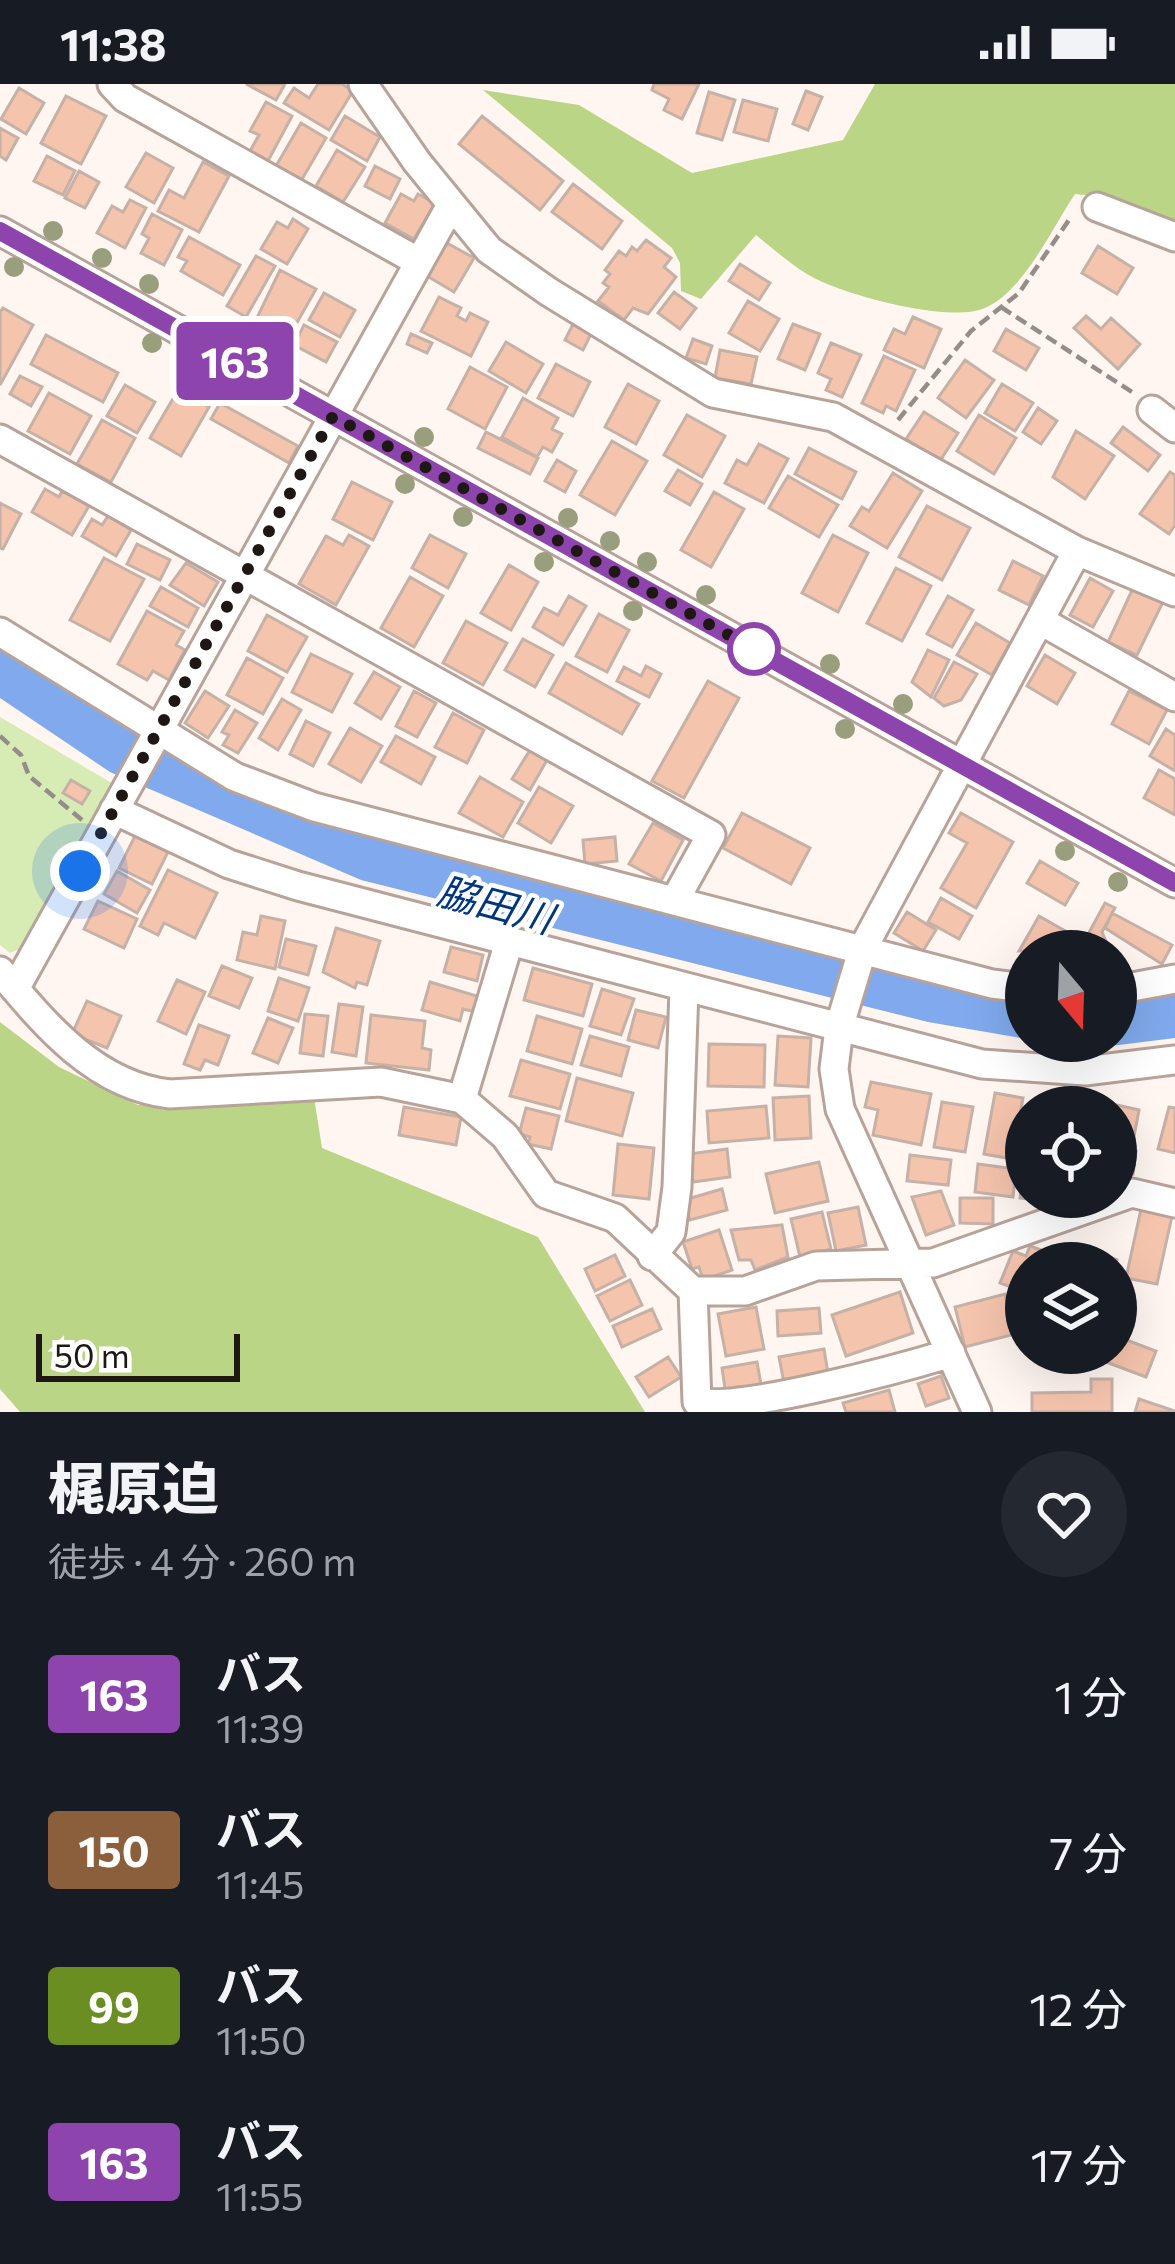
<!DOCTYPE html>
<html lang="ja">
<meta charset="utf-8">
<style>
body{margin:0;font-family:Commissioner,"Noto Sans JP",sans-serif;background:#242831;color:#f1f3f6;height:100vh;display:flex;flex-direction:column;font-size:45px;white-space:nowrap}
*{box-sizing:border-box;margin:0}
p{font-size:39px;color:#9ea1a6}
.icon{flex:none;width:66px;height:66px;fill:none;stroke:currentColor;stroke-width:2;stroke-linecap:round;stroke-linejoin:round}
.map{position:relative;height:1328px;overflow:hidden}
.side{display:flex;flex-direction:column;background:#171b24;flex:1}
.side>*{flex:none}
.badge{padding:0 24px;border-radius:9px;font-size:42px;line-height:78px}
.needle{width:78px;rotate:161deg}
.tools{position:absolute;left:1005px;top:846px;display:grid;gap:24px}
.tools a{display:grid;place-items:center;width:132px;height:132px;border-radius:50%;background:#171b24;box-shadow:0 12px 48px #0002;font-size:60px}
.scale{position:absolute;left:36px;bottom:30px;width:204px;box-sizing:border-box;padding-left:12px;border:6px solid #1e1713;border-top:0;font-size:33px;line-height:42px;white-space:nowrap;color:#1e1713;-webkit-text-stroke:9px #fff;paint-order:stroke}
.you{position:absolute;width:60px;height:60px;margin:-30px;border:9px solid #fff;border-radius:50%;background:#1a73e8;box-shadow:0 0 0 18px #1a73e833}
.map>.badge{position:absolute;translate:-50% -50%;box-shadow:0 0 0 6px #fff}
.round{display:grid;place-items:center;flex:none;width:126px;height:126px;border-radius:63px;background:#242831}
.summary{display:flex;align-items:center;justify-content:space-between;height:204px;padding:0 48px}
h1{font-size:57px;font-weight:800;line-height:90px}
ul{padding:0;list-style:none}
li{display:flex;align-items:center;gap:36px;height:156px;padding:0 48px}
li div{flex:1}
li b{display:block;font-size:45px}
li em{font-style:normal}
li .badge{min-width:132px;font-weight:700;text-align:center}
.status{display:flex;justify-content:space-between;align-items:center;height:84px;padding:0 60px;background:#171b24;direction:ltr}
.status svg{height:33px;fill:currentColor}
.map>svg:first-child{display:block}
.green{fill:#d7ebb4}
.forest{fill:#bad585}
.water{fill:#80aaed}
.building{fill:#f5c4ad;stroke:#c6b1a7;stroke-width:3}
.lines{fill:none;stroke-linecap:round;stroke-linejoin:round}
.minor-casing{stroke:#b8a39a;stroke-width:33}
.path{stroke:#958d89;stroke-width:4.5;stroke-dasharray:12 6;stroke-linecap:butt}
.minor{stroke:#fff;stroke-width:27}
.tree{fill:#999e7d}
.line-casing{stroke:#fff;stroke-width:27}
.line{stroke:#8e44ad;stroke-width:18}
.walk{stroke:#1e1713;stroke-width:12;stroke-dasharray:0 21.6}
.stop-dot{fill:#fff;stroke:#8e44ad;stroke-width:6}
.labels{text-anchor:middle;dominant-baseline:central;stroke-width:9;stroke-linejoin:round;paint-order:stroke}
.water-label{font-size:39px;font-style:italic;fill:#003580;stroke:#fff}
</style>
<div class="status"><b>11:38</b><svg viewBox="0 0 49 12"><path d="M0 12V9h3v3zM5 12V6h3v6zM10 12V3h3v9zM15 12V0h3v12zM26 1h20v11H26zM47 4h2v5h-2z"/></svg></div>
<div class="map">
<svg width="1175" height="1328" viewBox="0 0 1175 1328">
<rect width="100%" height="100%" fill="#fff6f2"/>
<path class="green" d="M0 633 115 701 20 865 10 869 0 861Z"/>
<path class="forest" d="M875 0H1175V144L1116 114 1075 110C1052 144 1024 207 985 224 949 240 839 210 807 190 789 179 772 164 756 151L701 215 681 207 680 179 672 164 483 6 579 21 692 89 843 56Z
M0 938 59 983 138 1021 314 1013 322 1064 538 1153 645 1328H20L0 1305Z"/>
<path class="water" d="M0 567 213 696 298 733 1026 913V955L928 938 361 796 110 688 0 614Z
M1175 909V954L1087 965 1038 957H1116V917Z"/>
<path class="building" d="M246 0H285L276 16Z
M318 0H342L353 7 329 46 284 19 294 4 309 14Z
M654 0H699L682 35 664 26 669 15 652 6Z
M19 4 44 19 26 50 1 35Z
M806 7 822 13 808 46 793 40Z
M709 8 735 16 722 56 697 49Z
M66 12 106 32 81 80 41 59Z
M743 16 777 25 768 57 734 48Z
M266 18 292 32 268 77 250 67 259 51 250 47Z
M345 32 380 53 367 77 331 56Z
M482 32 563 97 540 126 459 60Z
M301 39 326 54 301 97 276 82Z
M0 44 18 54 6 76 0 72Z
M337 66 365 83 343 118 316 102Z
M146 69 173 84 154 119 126 103Z
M47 72 75 87 63 111 34 97Z
M203 78 229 92 199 148 158 127 169 106 184 114Z
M375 82 400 95 390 115 365 102Z
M79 87 99 98 85 124 65 114Z
M573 100 622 137 602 165 552 128Z
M401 110 414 117 418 110 435 119 414 155 385 139Z
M130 116 146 124 125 164 97 149 112 122 123 128Z
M152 130 182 146 164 181 141 169 149 154 142 150Z
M293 135 308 145 287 180 261 165 277 138 288 144Z
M189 153 240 181 223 211 181 187 187 177 178 173Z
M646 156 671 174 664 183 676 193 648 230 633 224 624 236 598 217 609 203 603 199 610 190 605 186 619 167 626 172 632 163 637 167Z
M447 159 474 174 454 208 427 192Z
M1098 162 1133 184 1117 210 1082 189Z
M256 172 275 182 246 233 227 222Z
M740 180 770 199 759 216 729 197Z
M280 186 316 205 286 258 254 240Z
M674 208 696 224 680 245 658 229Z
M324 209 355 226 340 253 309 236Z
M439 213 461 224 457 232 466 237 470 229 488 238 471 272 421 247Z
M748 217 779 235 760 267 729 249Z
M3 224 33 241 0 301V228Z
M1086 232 1101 245 1111 234 1140 260 1118 285 1074 244Z
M913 233 941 245 924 284 884 266 894 245 905 250Z
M573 240 591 250 583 266 565 256Z
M793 240 820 250 805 286 778 275Z
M304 241 337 258 326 278 294 261Z
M1006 245 1039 264 1026 286 994 267Z
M411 250 432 259 427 269 407 260Z
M46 251 118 289 103 318 31 280Z
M693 255 712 262 706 280 686 274Z
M506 258 543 280 526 309 489 287Z
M831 259 861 271 842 313 826 306 831 295 818 289Z
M720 266 757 273 751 300 715 294Z
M884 272 915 286 896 327 886 322 883 329 862 319Z
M965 276 994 296 966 334 938 314Z
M556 280 590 298 573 332 538 314Z
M470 283 507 303 485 345 448 325Z
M20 292 42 303 31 322 10 310Z
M628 300 659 317 636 360 605 343Z
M1002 300 1033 319 1015 347 985 329Z
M125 301 155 318 137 349 107 332Z
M178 306 209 323 181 372 150 354Z
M49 309 91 332 70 370 28 347Z
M523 314 558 334 552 345 562 350 552 368 543 363 537 373 502 353Z
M220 319 298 362 289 379 211 335Z
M1038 324 1057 337 1041 360 1023 348Z
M924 328 958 349 940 377 906 355Z
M687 331 725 352 702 393 664 371Z
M979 331 1016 354 994 390 957 367Z
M102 336 135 354 111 398 77 380Z
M1123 343 1160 371 1148 387 1111 359Z
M1076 347 1114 372 1085 415 1053 393Z
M486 348 538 374 530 390 478 364Z
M612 357 647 377 615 431 580 411Z
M759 360 788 375 764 419 725 399 737 376 747 381Z
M809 364 856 388 842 415 795 390Z
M557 376 576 387 565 408 545 397Z
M678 386 702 400 690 421 665 407Z
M1170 388 1175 391V441L1169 450 1140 430Z
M893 389 922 407 887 464 850 442 862 423 869 427Z
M788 392 838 421 819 453 769 424Z
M352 398 392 418 373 456 333 435Z
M45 405 59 413 62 407 89 422 72 451 32 428Z
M714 408 744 425 711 483 681 466Z
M0 419 21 430 3 465 0 464Z
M927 422 970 444 942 496 899 473Z
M108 432 131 446 116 472 82 452 92 435 102 441Z
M349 451 369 462 336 521 299 500 326 452 343 461Z
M430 451 466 470 448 504 412 484Z
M833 451 868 469 838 528 802 509Z
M137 460 170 476 160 496 127 480Z
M104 474 144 495 110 557 70 536Z
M1013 477 1043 492 1029 521 999 506Z
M186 479 218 498 204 522 170 501Z
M509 481 538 498 511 546 481 529Z
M896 484 931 502 902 557 867 539Z
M410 493 443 512 414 563 381 544Z
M1090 494 1113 507 1093 543 1070 531Z
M161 503 198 524 188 543 150 522Z
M1133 504 1163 518 1137 571 1108 558Z
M569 512 586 522 563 561 533 543 544 524 558 531Z
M948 512 973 526 952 563 927 550Z
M147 527 184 547 176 561 185 566 169 596 153 587 147 596 118 580Z
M599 530 629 546 607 588 576 572Z
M267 531 307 553 287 588 248 567Z
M466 537 507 559 483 601 443 579Z
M976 539 1010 559 992 591 957 571Z
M523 555 553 571 535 603 505 586Z
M928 566 949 576 931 613 912 598Z
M311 570 352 590 332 628 292 608Z
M1045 571 1075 589 1057 620 1027 602Z
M247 574 283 594 263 630 227 611Z
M954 578 977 590 961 616 944 622 934 614Z
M566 579 639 620 622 650 549 609Z
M646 582 661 590 649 613 617 597 624 583 641 592Z
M374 588 400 603 381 635 355 619Z
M708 597 739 614 684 714 652 697Z
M205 607 229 622 208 654 185 639Z
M414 607 436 619 417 653 396 642Z
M1129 607 1167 626 1149 660 1112 640Z
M282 615 301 626 278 666 259 654Z
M235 626 257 639 238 669 223 661 229 651 222 648Z
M453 629 484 646 467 679 435 663Z
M306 637 330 649 313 682 290 670Z
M350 644 382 662 361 698 329 680Z
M1166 645 1175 651V687L1150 672Z
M396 652 435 673 421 700 381 678Z
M530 666 547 676 530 706 512 695Z
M1159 686 1175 695V731L1144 714Z
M480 693 523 718 503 753 459 729Z
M71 696 90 707 82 720 63 709Z
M539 703 573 722 551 759 518 739Z
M742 729 810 764 791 800 723 764Z
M961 729 1013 758 976 824 941 804 967 759 949 749Z
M653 739 683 756 661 797 629 780Z
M135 752 168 768 152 800 119 784Z
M615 753 617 777 585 780 583 756Z
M1040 777 1078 799 1065 821 1027 799Z
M168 786 217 809 195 854 164 839 158 851 140 842Z
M117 787 150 806 137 829 104 810Z
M941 814 972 832 959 855 928 838Z
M98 817 137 835 124 864 84 845Z
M1105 819 1115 824 1102 848 1110 867H1079Z
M907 828 936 846 923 867 894 849Z
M1112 829 1172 861 1162 880 1105 844Z
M261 832 285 837 275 885 237 876 243 848 257 851Z
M1039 832 1083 857 1078 867H1019Z
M336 844 380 857 367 901 357 898 355 904 323 888Z
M286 855 316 862 308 891 279 883Z
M451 863 483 871 477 897 444 888Z
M222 882 252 894 239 924 209 912Z
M533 884 592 900 583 932 524 916Z
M279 894 309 904 298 937 268 927Z
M177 896 205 908 186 950 158 937Z
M430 898 480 913 476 928 463 925 460 937 422 926Z
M602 905 634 915 621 951 590 942Z
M87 917 121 932 107 964 72 950Z
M339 920 363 923 356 972 332 968Z
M636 926 666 933 658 964 628 956Z
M305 930 328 932 323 972 300 969Z
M371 931 425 937 422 964 431 966 429 986 366 979Z
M537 932 582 945 572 980 527 967Z
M268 934 293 944 278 979 253 969Z
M199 941 229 952 218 981 205 976 200 986 184 980Z
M590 952 629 963 621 992 581 981Z
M778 952 811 954 808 1003 775 1001Z
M709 960 765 961 764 1003 708 1002Z
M521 976 570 990 560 1025 510 1012Z
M577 994 633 1009 622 1052 566 1037Z
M871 998 931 1010 921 1061 873 1051 878 1026 865 1023Z
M995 1009 1023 1014 1012 1075 984 1070Z
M809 1012 811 1054 775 1056 773 1014Z
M1094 1016 1139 1026 1133 1058 1116 1054V1023H1092Z
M942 1018 973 1023 965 1068 934 1063Z
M766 1022 769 1054 709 1059 707 1027Z
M404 1023 461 1033 456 1061 399 1051Z
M1169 1023 1175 1024V1069L1158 1065Z
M526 1024 559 1032 551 1065 528 1060 530 1053 519 1050Z
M618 1060 654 1064 649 1115 613 1111Z
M1116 1064 1136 1067 1133 1090 1116 1087Z
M727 1065 730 1093 693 1098 689 1070Z
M910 1071 951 1076 948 1101 907 1097Z
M819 1078 828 1117 775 1129 766 1090Z
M978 1080 1016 1085 1013 1113 975 1108Z
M1023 1088 1026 1113H1061L1060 1119 1020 1114Z
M722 1105 727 1126 690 1136 684 1116Z
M941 1107 954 1141 926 1151 912 1113Z
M960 1114H993V1140L960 1139Z
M858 1123 866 1161 836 1167 828 1129Z
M1141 1125 1172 1132 1157 1200 1126 1194Z
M822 1128 831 1165 800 1173 791 1135Z
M782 1141 788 1173 755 1186 751 1176H739L731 1146Z
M719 1146 732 1186 703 1196 699 1183 692 1185 683 1158Z
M1074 1160 1117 1176 1116 1179H1066Z
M1030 1162 1041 1166 1036 1179H1026L1024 1208 1000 1199 1013 1167 1026 1172Z
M615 1171 625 1192 595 1207 585 1185Z
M630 1196 642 1221 610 1237 597 1212Z
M900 1208 913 1249 846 1272 832 1231Z
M1005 1210 1015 1250 965 1263 955 1223Z
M756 1223 764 1265 726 1272 718 1230Z
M819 1224 821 1249 778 1252 777 1227Z
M652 1225 661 1245 622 1263 613 1242Z
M1116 1252 1156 1267 1146 1293 1082 1269H1116Z
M824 1265 829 1296 785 1304 779 1273Z
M668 1273 681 1293 649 1313 636 1293Z
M757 1278 762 1306 726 1311 722 1284Z
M941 1292 949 1314 926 1322 918 1300Z
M1091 1295H1112V1328H1032V1309L1091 1308Z
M889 1306 895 1328H846L843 1319Z
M1139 1315 1175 1327V1328H1135Z"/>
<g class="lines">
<defs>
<path id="minor" d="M112 0 125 14 419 178
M363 0 417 78 489 166 549 208 713 309 833 333 1077 467 1175 508
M1097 123 1175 153
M0 147 1175 799
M1152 326 1175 344
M0 355 711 751 675 816
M1041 537 1175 613
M0 548 235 693 314 723 992 900 1026 904
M114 726 229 780 298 802 982 980 1085 987 1175 976
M0 887C46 942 96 1002 170 1010L381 998 462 1015 505 1052 546 1110 615 1134 693 1207H745L816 1182 933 1179 1132 1109 1175 1119
M15 905 451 121
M1116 906 1175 895
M462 1015 509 858
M652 1172 671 1148 677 1103 684 905
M693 1207 697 1318C740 1328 902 1284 951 1269
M977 1328 840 1025 834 985 839 944 863 864 1077 467"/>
</defs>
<use href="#minor" class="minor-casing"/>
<path class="path" d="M1001 223 1135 310
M898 336 971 247 1019 209 1071 133
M0 652 21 671 29 692 82 736"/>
<use href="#minor" class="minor"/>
</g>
<g class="tree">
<circle cx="53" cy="147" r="10"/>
<circle cx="102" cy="174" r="10"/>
<circle cx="14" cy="183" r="10"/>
<circle cx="149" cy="200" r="10"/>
<circle cx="152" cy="259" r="10"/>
<circle cx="275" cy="271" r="10"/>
<circle cx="201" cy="287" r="10"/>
<circle cx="424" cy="353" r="10"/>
<circle cx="405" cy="400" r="10"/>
<circle cx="463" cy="433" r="10"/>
<circle cx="568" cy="434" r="10"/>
<circle cx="610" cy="457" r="10"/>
<circle cx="544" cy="478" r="10"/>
<circle cx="647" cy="478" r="10"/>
<circle cx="706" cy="511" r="10"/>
<circle cx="633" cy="527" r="10"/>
<circle cx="830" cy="580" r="10"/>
<circle cx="903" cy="620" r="10"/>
<circle cx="845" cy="645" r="10"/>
<circle cx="1065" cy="767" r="10"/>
<circle cx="1118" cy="798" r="10"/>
</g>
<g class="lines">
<defs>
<path id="line" d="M0 147 1175 799"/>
</defs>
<use href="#line" class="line-casing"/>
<use href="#line" class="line"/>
<path class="walk" d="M80 787 333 332 772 575 754 565"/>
</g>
<circle class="stop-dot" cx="754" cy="565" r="24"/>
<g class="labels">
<g class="water-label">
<text transform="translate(496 819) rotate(15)">脇田川</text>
</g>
</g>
</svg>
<div class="tools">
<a><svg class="needle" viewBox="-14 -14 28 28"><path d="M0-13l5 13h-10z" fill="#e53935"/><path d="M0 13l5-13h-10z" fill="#9ea1a6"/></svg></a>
<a><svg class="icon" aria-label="locate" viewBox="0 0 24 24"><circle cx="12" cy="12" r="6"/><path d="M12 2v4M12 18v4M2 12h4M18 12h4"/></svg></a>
<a><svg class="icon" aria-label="layers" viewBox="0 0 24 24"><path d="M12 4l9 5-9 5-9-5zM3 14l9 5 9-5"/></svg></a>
</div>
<div class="scale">50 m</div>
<div class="you" style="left:80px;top:787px"></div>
<b class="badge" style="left:235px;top:277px;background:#8e44ad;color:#fff">163</b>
</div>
<section class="side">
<div class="summary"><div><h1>梶原迫</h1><p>徒歩 · 4 分 · 260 m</p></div><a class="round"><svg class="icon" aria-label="heart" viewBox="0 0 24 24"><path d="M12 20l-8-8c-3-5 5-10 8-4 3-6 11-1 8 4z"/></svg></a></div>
<ul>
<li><span class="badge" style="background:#8e44ad;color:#fff">163</span><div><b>バス</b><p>11:39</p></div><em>1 分</em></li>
<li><span class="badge" style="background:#8b5e3c;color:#fff">150</span><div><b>バス</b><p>11:45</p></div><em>7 分</em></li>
<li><span class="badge" style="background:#6b8e23;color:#fff">99</span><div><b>バス</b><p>11:50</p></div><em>12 分</em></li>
<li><span class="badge" style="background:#8e44ad;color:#fff">163</span><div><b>バス</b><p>11:55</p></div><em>17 分</em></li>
</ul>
</section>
